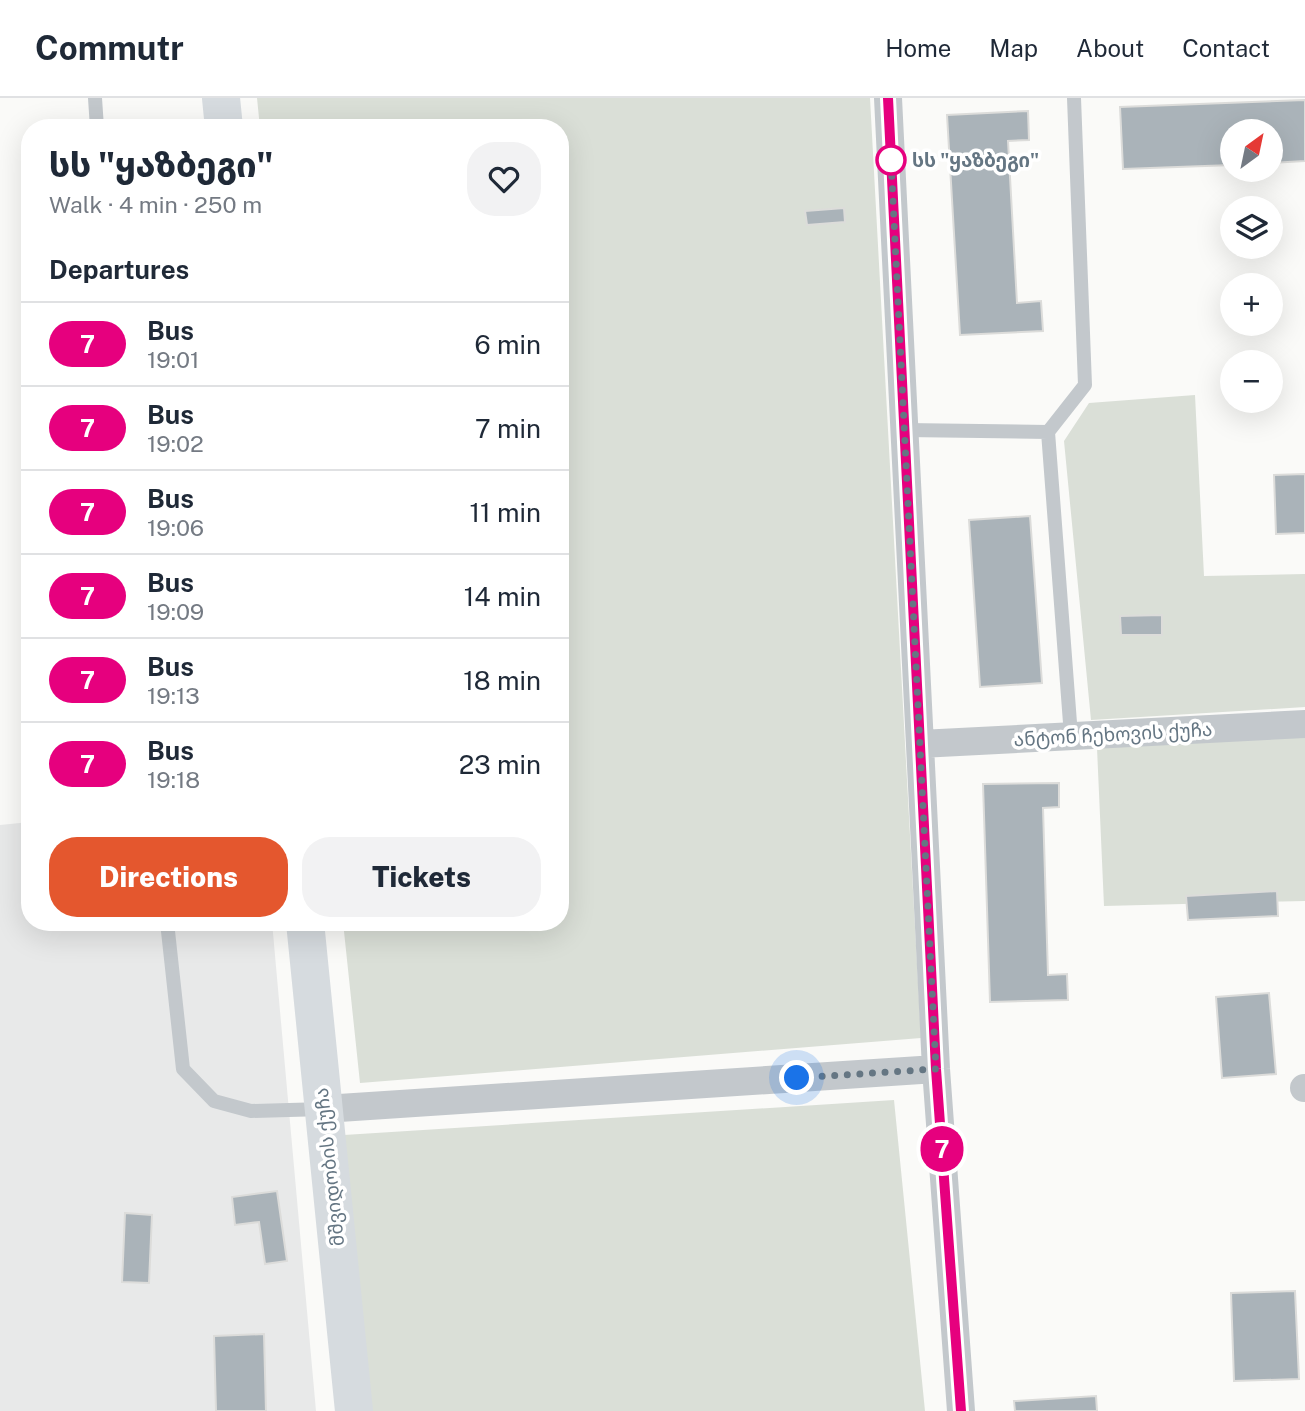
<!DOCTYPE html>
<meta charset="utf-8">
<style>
body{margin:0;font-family:"Public Sans","Noto Sans Georgian",sans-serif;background:#f2f2f3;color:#1f2937;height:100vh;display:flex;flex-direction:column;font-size:26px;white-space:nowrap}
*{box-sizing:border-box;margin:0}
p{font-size:23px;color:#747a83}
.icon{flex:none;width:38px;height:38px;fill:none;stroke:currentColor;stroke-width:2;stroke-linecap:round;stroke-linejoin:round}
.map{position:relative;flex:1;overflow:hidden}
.details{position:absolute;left:21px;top:21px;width:548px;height:812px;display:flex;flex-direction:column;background:#fff;border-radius:28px;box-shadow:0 7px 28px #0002}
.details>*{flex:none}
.badge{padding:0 14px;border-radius:23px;font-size:24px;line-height:46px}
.needle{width:46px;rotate:33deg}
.buttons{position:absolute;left:1220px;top:21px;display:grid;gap:14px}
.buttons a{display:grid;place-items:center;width:63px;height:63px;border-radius:50%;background:#fff;box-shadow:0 7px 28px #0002;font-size:35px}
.you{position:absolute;width:35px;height:35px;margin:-18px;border:5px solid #fff;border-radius:50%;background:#1a73e8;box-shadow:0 0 0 10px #1a73e833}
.map>.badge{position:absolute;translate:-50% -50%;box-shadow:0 0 0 4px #fff}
h2{padding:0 28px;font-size:26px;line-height:63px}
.round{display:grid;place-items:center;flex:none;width:74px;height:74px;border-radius:28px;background:#f2f2f3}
.headline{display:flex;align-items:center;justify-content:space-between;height:119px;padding:0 28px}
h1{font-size:33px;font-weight:800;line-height:52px}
.action{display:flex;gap:14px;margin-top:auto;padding:14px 28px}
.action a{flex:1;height:80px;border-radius:28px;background:#e4572e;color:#fff;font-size:28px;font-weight:800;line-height:80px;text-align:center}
.action a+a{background:#f2f2f3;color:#1f2937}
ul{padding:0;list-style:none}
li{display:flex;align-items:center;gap:21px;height:84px;padding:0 28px;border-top:2px solid #e0e1e3}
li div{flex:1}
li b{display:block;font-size:26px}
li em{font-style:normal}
li .badge{min-width:77px;font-weight:700;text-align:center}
header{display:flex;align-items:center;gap:42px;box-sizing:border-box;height:98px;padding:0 35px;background:#fff;border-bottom:2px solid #e0e1e3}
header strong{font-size:33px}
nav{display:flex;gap:38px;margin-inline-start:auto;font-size:24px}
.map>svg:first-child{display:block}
.built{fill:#e8e9e9}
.green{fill:#dadfd7}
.building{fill:#aab3b9;stroke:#dcdcda;stroke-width:2}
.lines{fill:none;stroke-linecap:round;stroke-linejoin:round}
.service{stroke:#c3c8cc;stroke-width:14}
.minor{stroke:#c3c8cc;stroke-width:28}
.secondary{stroke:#d6dbdf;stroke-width:38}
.line-casing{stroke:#fff;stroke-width:16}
.line{stroke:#e6007e;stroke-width:10}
.walk{stroke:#657683;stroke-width:7;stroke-dasharray:0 12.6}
.stop-dot{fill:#fff;stroke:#e6007e;stroke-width:3.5}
.labels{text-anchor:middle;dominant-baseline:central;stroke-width:7;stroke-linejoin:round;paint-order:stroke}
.stop-label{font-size:19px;font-weight:bold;fill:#657683;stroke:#fff;text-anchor:start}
.street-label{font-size:19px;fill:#657683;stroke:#fff}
</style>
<header>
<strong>Commutr</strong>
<nav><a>Home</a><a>Map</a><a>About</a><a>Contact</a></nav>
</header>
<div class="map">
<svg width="1305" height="1313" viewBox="0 0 1305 1313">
<rect width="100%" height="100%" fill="#fafaf8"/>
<path class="built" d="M30 724V824H272L316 1313H0V727Z"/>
<path class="green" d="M257 0H870L921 940 360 985 343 824H560V30H260Z
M1195 297 1204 478 1305 476V609L1091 622 1064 343 1089 305Z
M1305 639V803L1104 808 1097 650Z
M894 1002 925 1313H372L344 1037Z"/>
<path class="building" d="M1305 2V63L1270 65V33H1232V67L1123 71 1120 9Z
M1028 13 1029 42 1008 43 1017 205 1041 203 1043 233 960 237 947 17Z
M844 110 845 124 807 127 805 113Z
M1305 376V435L1276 436 1274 377Z
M1030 418 1042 585 980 589 969 422Z
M1162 517V537H1121L1120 518Z
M1059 685V709L1043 710 1048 877 1067 876 1068 902 990 904 983 686Z
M1277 793 1278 818 1188 822 1186 798Z
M1269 895 1276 976 1222 980 1216 899Z
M277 1093 287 1163 265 1166 259 1124 235 1127 232 1099Z
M125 1115 152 1117 149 1185 122 1184Z
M1295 1193 1299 1281 1234 1283 1231 1195Z
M264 1236 266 1313H216L214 1238Z
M1096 1298 1097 1313H1015L1014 1303Z"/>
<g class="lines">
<path class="service" d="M95 0 97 30
M905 332 1048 334
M1071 638 1048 334 1085 287 1074 0
M167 824 183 971 214 1003 251 1013 324 1011"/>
<path class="minor" d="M888 0 936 971 961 1313
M920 646 1305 626
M1304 990H1305
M324 1011 936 971"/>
<path class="secondary" d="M221 0 224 30
M305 824 354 1313"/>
</g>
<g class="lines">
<defs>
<path id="line" d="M888 0 936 971 961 1313"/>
</defs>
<use href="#line" class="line-casing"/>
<use href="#line" class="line"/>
<path class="walk" d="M797 980 936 971 891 62"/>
</g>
<circle class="stop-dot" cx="891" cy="62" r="14"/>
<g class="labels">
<g class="stop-label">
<text x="912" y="62">სს "ყაზბეგი"</text>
</g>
<g class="street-label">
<text transform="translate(1113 636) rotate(-3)">ანტონ ჩეხოვის ქუჩა</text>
<text transform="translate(329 1069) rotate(-96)">მშვიდობის ქუჩა</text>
</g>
</g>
</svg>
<div class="buttons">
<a><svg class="needle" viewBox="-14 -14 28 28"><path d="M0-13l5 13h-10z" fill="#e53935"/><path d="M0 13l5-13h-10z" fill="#747a83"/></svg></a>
<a><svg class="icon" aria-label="layers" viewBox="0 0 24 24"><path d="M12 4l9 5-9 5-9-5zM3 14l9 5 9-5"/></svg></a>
<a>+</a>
<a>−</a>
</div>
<div class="you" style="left:797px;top:980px"></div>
<b class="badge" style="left:942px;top:1051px;background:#e6007e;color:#fff">7</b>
<section class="details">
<div class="headline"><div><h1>სს &quot;ყაზბეგი&quot;</h1><p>Walk · 4 min · 250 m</p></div><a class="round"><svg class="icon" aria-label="heart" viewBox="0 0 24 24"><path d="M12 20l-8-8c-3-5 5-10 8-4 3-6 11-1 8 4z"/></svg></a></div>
<h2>Departures</h2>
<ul>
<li><span class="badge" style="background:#e6007e;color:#fff">7</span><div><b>Bus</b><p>19:01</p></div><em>6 min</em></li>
<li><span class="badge" style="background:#e6007e;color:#fff">7</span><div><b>Bus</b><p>19:02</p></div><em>7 min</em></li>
<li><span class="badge" style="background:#e6007e;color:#fff">7</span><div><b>Bus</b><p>19:06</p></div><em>11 min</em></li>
<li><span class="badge" style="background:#e6007e;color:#fff">7</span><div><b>Bus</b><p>19:09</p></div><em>14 min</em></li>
<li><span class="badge" style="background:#e6007e;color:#fff">7</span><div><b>Bus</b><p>19:13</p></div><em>18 min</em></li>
<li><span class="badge" style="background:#e6007e;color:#fff">7</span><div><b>Bus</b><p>19:18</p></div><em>23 min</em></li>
</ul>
<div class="action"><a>Directions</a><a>Tickets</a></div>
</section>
</div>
